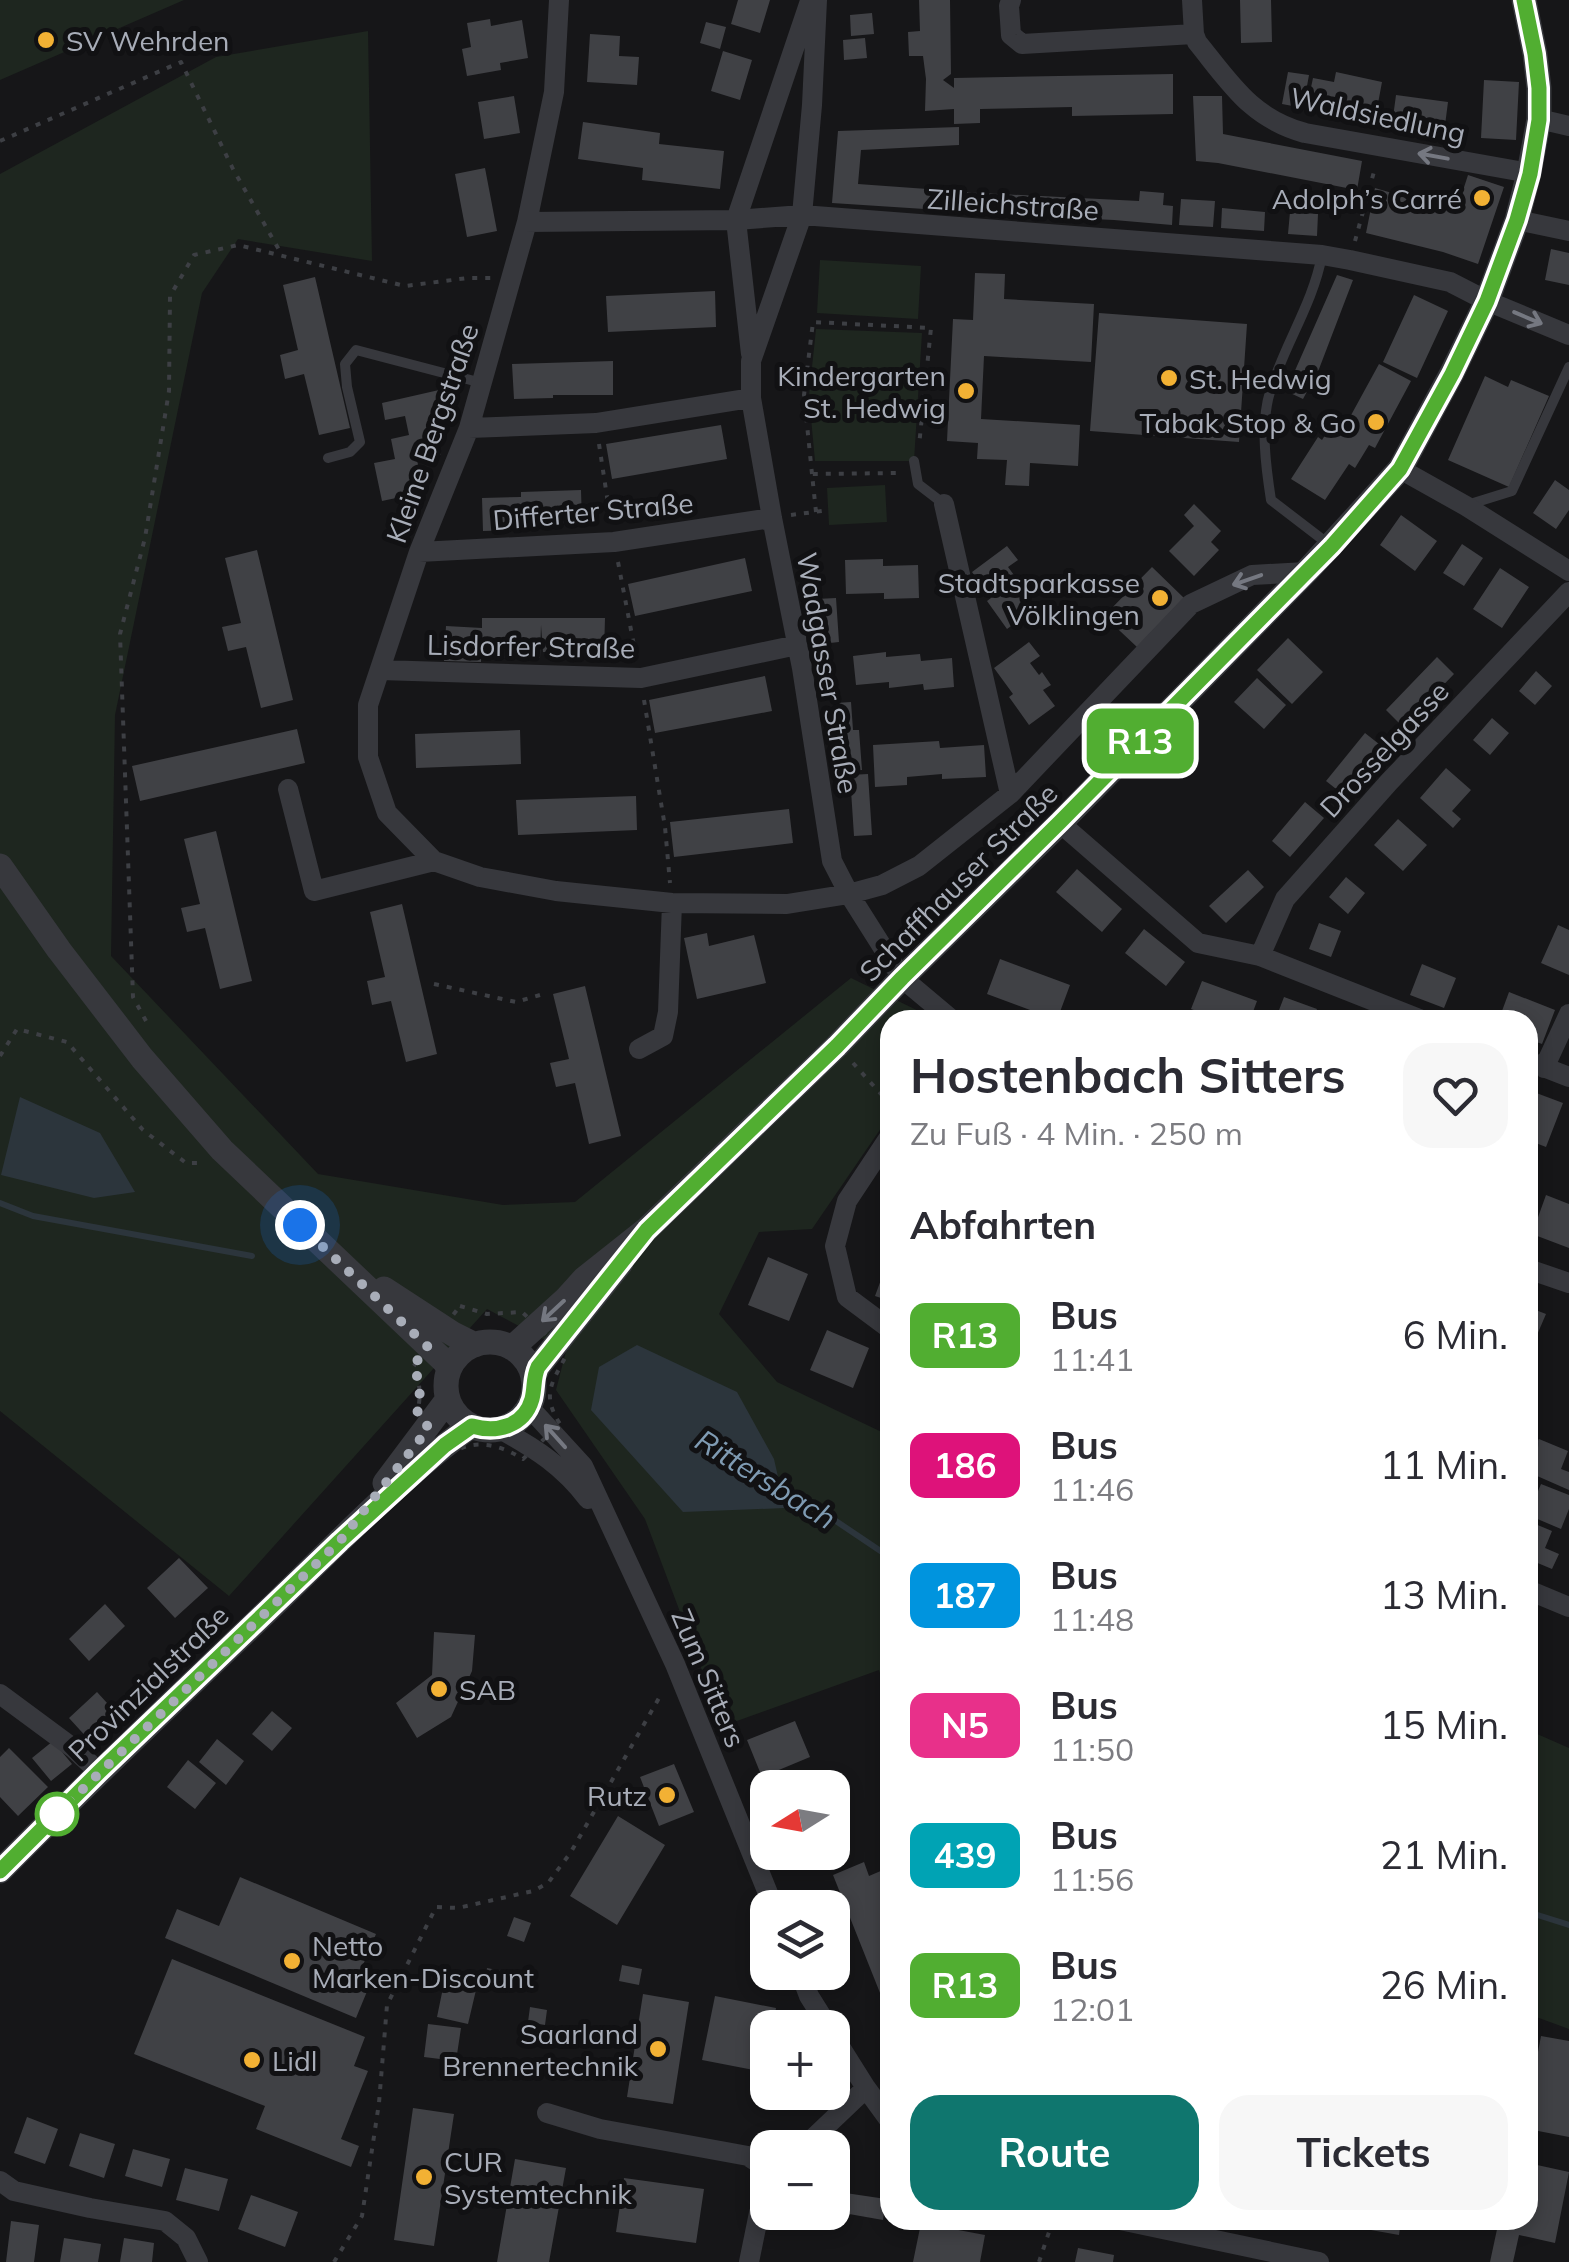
<!DOCTYPE html>
<html lang="de">
<meta charset="utf-8">
<style>
body{margin:0;font-family:Mulish,sans-serif;background:#f7f7f7;color:#2b2b33;height:100vh;display:flex;flex-direction:column;font-size:38px;white-space:nowrap}
*{box-sizing:border-box;margin:0}
p{font-size:32px;color:#7c7c81}
.icon{flex:none;width:55px;height:55px;fill:none;stroke:currentColor;stroke-width:2;stroke-linecap:round;stroke-linejoin:round}
.map{position:relative;flex:1;overflow:hidden}
.sheet{position:absolute;left:880px;top:1010px;width:658px;height:1220px;display:flex;flex-direction:column;background:#fff;border-radius:30px;box-shadow:0 5px 15px #0003}
.sheet>*{flex:none}
.badge{padding:0 20px;border-radius:15px;font-size:35px;line-height:65px}
.needle{width:65px;rotate:259deg}
.buttons{position:absolute;left:750px;top:1770px;display:grid;gap:20px}
.buttons a{display:grid;place-items:center;width:100px;height:100px;border-radius:20px;background:#fff;box-shadow:0 5px 15px #0003;font-size:50px}
.you{position:absolute;width:50px;height:50px;margin:-25px;border:8px solid #fff;border-radius:50%;background:#1a73e8;box-shadow:0 0 0 15px #1a73e833}
.map>.badge{position:absolute;translate:-50% -50%;box-shadow:0 0 0 5px #fff}
h2{padding:0 30px;font-size:38px;line-height:90px}
.round{display:grid;place-items:center;flex:none;width:105px;height:105px;border-radius:30px;background:#f7f7f7}
.head{display:flex;align-items:center;justify-content:space-between;height:170px;padding:0 30px}
h1{font-size:48px;font-weight:700;line-height:75px}
.action{display:flex;gap:20px;margin-top:auto;padding:20px 30px}
.action a{flex:1;height:115px;border-radius:30px;background:#0f766e;color:#fff;font-size:40px;font-weight:700;line-height:115px;text-align:center}
.action a+a{background:#f7f7f7;color:#2b2b33}
ul{padding:0;list-style:none}
li{display:flex;align-items:center;gap:30px;height:130px;padding:0 30px}
li div{flex:1}
li b{display:block;font-size:38px}
li em{font-style:normal}
li .badge{min-width:110px;font-weight:700;text-align:center}
.map>svg:first-child{display:block}
.green{fill:#1e261f}
.water{fill:#2c353c}
.lines{fill:none;stroke-linecap:round;stroke-linejoin:round}
.stream{stroke:#2c353c;stroke-width:6}
.building{fill:#404145}
.path{stroke:#3d3f44;stroke-width:4;stroke-dasharray:5 8;stroke-linecap:butt}
.service{stroke:#37383d;stroke-width:10}
.minor{stroke:#37383d;stroke-width:20}
.tertiary{stroke:#37383d;stroke-width:25}
.oneway{stroke:#757881}
.line-casing{stroke:#fff;stroke-width:22}
.line{stroke:#51ae31;stroke-width:15}
.walk{stroke:#a8adb8;stroke-width:10;stroke-dasharray:0 18}
.poi-dot{fill:#f2b134;stroke:#111113;stroke-width:4}
.stop-dot{fill:#fff;stroke:#51ae31;stroke-width:5}
.labels{text-anchor:middle;dominant-baseline:central;stroke-width:10;stroke-linejoin:round;paint-order:stroke}
.poi-label{font-size:28px;fill:#a8adb8;stroke:#111113;text-anchor:start}
.street-label{font-size:28px;fill:#a8adb8;stroke:#111113}
.water-label{font-size:30px;font-style:italic;fill:#7f9bb3;stroke:#111113}
</style>
<div class="map">
<svg width="1569" height="2262" viewBox="0 0 1569 2262">
<rect width="100%" height="100%" fill="#161618"/>
<path class="green" d="M0 0H184L0 80Z
M368 31 372 261 238 239 202 293 115 715 111 956 318 1174 503 1205 575 1202 851 978 937 1020H890V1115L812 1229 759 1232 719 1314 777 1382 890 1436V1707L879 1670 723 1726 645 1519 556 1390 566 1351 487 1309 229 1596 0 1411V174L216 57Z
M820 260 921 266 918 319 817 313Z
M816 329 922 333 914 461H815L809 396Z
M885 485 887 522 829 525 827 488Z
M1528 1730 1569 1748V2029L1528 2014Z"/>
<path class="water" d="M20 1097 100 1133 135 1192 94 1198 1 1175Z
M637 1345 737 1392 774 1459 785 1508 683 1512 591 1410 599 1367Z"/>
<g class="lines">
<path class="stream" d="M0 1203 33 1216 252 1256
M775 1486 824 1513 882 1552 890 1568
M1528 1912 1569 1925"/>
</g>
<path class="building" d="M738 0H770L760 33 731 24Z
M919 0H950L951 74 943 80 954 88V78L1173 74V114L1072 116V107L980 109V123L954 124V109L925 111 926 79 923 56H909L908 32 920 31Z
M1240 0H1271L1272 42 1241 43Z
M872 13 874 34 851 36 850 15Z
M490 19 491 26 522 20 528 58 500 63 501 70 467 76 462 49 471 47 467 23Z
M706 22 726 27 720 49 700 43Z
M590 34 620 36 619 56 639 57 637 85 587 82Z
M865 38 867 58 844 60 843 40Z
M723 51 752 60 740 100 711 91Z
M1288 72 1309 75 1303 108 1282 104Z
M1336 72 1382 82 1374 125 1306 111 1313 78 1334 82Z
M1484 80 1519 82 1516 140 1481 138Z
M1396 95 1448 102 1444 133 1392 125Z
M514 96 520 133 484 139 478 102Z
M1193 96H1222L1223 134 1362 161 1357 190 1218 163 1196 161Z
M583 122 660 133 659 144 724 151 720 189 642 180 643 168 578 159Z
M959 127V145L861 150 858 184 941 190 940 210 832 203 838 131Z
M485 168 497 231 467 237 455 174Z
M1468 175 1504 187 1478 264 1443 252 1366 233 1375 188 1440 207 1443 200 1458 206Z
M1140 191 1164 193 1163 205 1173 206 1172 225 1114 220 960 213 961 192 1139 201Z
M1181 199 1215 201 1213 227 1179 225Z
M1222 208 1265 212 1264 231 1221 228Z
M1290 212 1318 214 1317 236 1288 234Z
M1551 249 1569 253V285L1545 280Z
M975 273 1005 274 1004 299 1094 304 1091 362 984 356 981 419 1080 425 1078 466 1030 463 1029 486 1005 485 1007 460 977 459 978 443 947 441 953 319 973 320Z
M1337 275 1353 280 1319 369 1303 399 1286 391Z
M315 277 350 428 319 435 304 374 285 379 280 355 298 350 283 285Z
M715 291 716 327 608 332 606 296Z
M1414 295 1448 311 1417 378 1383 362Z
M1099 313 1247 324 1239 442 1090 431Z
M613 361V395H553V398L514 399 512 364Z
M1379 364 1411 381 1375 448 1369 445 1355 468 1349 464 1325 500 1291 479 1318 437 1322 440 1334 421 1344 428Z
M1485 376 1508 387 1511 380 1549 396 1509 487 1448 460Z
M439 390 447 427 435 429 441 455 417 460 424 492 382 501 374 463 395 459 391 439 409 435 405 416 385 420 382 403Z
M721 425 727 459 612 479 606 444Z
M1555 480 1569 490V510L1556 529 1533 513Z
M581 490 582 523 522 525V530L483 531 482 498 521 497V492Z
M1194 504 1221 531 1211 542 1219 550 1194 576 1169 551 1194 526 1184 515Z
M1401 515 1437 541 1415 571 1380 545Z
M1462 544 1483 558 1464 586 1443 573Z
M1007 546 1018 560 1008 567 1017 579 1020 576 1029 588 1021 594 1033 610 1007 629 987 601 991 598 972 572Z
M257 550 293 700 261 708 246 647 228 651 222 627 241 623 225 558Z
M745 558 752 591 635 616 628 584Z
M883 559V566L918 565 919 598 884 599V593L846 594 845 560Z
M1152 567 1184 598 1137 647 1104 616Z
M1500 568 1529 587 1502 628 1473 609Z
M836 598 839 642 821 644 817 599Z
M482 618H605L604 653 543 652 541 625 540 658 481 657V662L444 661 446 626 482 628Z
M1288 638 1323 672 1292 704 1257 670Z
M1029 642 1040 656 1030 663 1039 675 1042 672 1051 685 1043 690 1055 706 1029 725 1009 697 1013 694 994 668Z
M886 652V657L920 654 921 661 952 658 954 687 924 690 923 684 889 688V682L856 685 853 656Z
M1437 657 1454 674 1403 727 1386 710Z
M1536 671 1552 686 1535 705 1519 691Z
M765 676 772 711 655 733 649 700Z
M1257 678 1286 705 1264 729 1234 702Z
M851 702 853 730H859L862 770 842 771 836 703Z
M1492 718 1509 733 1490 755 1473 740Z
M297 729 305 763 140 801 132 766Z
M520 730 521 764 416 768 415 734Z
M1365 733 1384 748 1345 796 1326 781Z
M939 741 940 748 984 745 986 777 942 779V774L907 777V785L875 787 873 745Z
M1446 768 1471 790 1452 811 1461 819 1453 828 1420 798Z
M868 774 872 835 854 836 850 775Z
M636 796 637 830 518 835 516 800Z
M1305 802 1324 818 1290 857 1272 841Z
M789 809 793 843 674 857 670 822Z
M1398 819 1427 845 1403 871 1374 845Z
M216 831 252 981 220 989 205 928 187 932 181 908 200 904 184 839Z
M1077 869 1122 909 1102 932 1056 892Z
M1248 870 1264 887 1226 923 1209 906Z
M1346 877 1365 893 1348 914 1329 897Z
M402 904 437 1054 406 1062 391 1001 372 1005 367 981 385 977 370 912Z
M1319 923 1341 931 1331 957 1309 949Z
M1558 925 1569 930V975L1541 963Z
M1144 929 1185 962 1166 986 1125 953Z
M707 933 709 946 754 935 766 983 697 999 684 938Z
M1000 959 1070 985 1057 1020 987 994Z
M1422 964 1456 978 1444 1008 1410 995Z
M1202 981 1257 1001 1250 1020H1220L1191 1009Z
M585 986 621 1136 589 1144 575 1083 556 1087 550 1063 569 1059 553 994Z
M1509 992 1555 1010 1542 1044 1528 1039V1020H1519L1520 1017 1502 1011Z
M1284 997 1317 1009 1313 1020 1276 1018Z
M1531 1091 1563 1103 1546 1147 1528 1140V1101Z
M1546 1195 1569 1204V1248L1532 1234Z
M890 1240V1301L875 1296 889 1258 884 1256Z
M768 1257 808 1274 789 1321 748 1305Z
M1528 1307 1546 1314 1528 1356Z
M827 1330 869 1348 853 1388 810 1370Z
M1539 1439 1568 1451 1561 1469 1569 1472V1490L1528 1472V1466Z
M1541 1484 1569 1495V1509L1561 1529 1528 1515Z
M1528 1521 1552 1531 1545 1548 1559 1554 1552 1569 1528 1559Z
M179 1558 208 1588 175 1618 147 1588Z
M105 1604 125 1626 89 1661 69 1639Z
M434 1632 475 1635 472 1671 451 1717 417 1738 396 1703 432 1675Z
M97 1692 118 1715 90 1741 69 1718Z
M272 1711 292 1728 272 1751 252 1734Z
M795 1721 810 1757 762 1777 747 1740Z
M217 1739 244 1761 226 1785 199 1762Z
M53 1741 72 1764 51 1781 32 1758Z
M9 1748 48 1787 18 1816 0 1797V1757Z
M188 1760 216 1783 195 1809 167 1787Z
M674 1764 694 1812 659 1826 640 1777Z
M618 1816 665 1845 617 1925 570 1896Z
M864 1862 869 1876 890 1867V2018L833 1875Z
M240 1877 376 1934 355 1984 368 1989 356 2018 165 1938 177 1909 219 1926Z
M514 1917 531 1923 524 1942 507 1936Z
M172 1959 365 2037 354 2066 368 2071 341 2139 359 2146 351 2167 256 2129 265 2106 134 2054Z
M622 1965 642 1969 639 1985 619 1981Z
M487 1968 507 1972 504 1988 484 1986Z
M444 1983 476 1990 468 2024 437 2017Z
M643 1994 689 2002 673 2104 627 2097Z
M715 1996 776 2008 773 2028H768V2053L764 2072 702 2060Z
M530 2007 547 2010 545 2025 528 2022Z
M428 2024 461 2028 456 2061 424 2057Z
M1541 2036 1569 2041V2137L1528 2129V2105Z
M413 2108 454 2114 434 2246 394 2240Z
M27 2117 58 2129 45 2164 14 2153Z
M80 2133 115 2144 104 2178 69 2166Z
M133 2149 170 2159 162 2187 125 2176Z
M515 2159 566 2168 549 2262H497Z
M1528 2163 1569 2172 1555 2243 1519 2235 1513 2262H1490L1499 2220H1528Z
M185 2168 228 2179 219 2211 176 2200Z
M624 2178 704 2189 696 2243 616 2232Z
M832 2191 886 2199 883 2220 832 2211Z
M251 2195 298 2212 285 2247 238 2229Z
M1326 2220H1401L1399 2235 1326 2222Z
M11 2221 39 2225 34 2262H6Z
M921 2223 985 2235 980 2262H913Z
M64 2238 101 2244 98 2262H60Z
M124 2238 154 2243 152 2262H120Z
M1078 2248 1114 2255 1113 2262H1075Z"/>
<g class="lines">
<path class="path" d="M0 141 181 62 233 169 282 255
M1355 241 1375 168
M599 444 611 523
M812 474 804 395 813 322 931 328 919 446
M816 512 812 474 900 473
M791 515 829 510
M618 562 636 656
M644 700 665 827 670 883
M434 984 516 1002 540 995
M146 1021 133 997 120 634 145 538 169 391 170 296 194 255 238 245 405 286 468 278H492
M0 1056 17 1029 67 1042 143 1130 186 1163H201
M853 1063 890 1104
M460 1306 487 1314 522 1312 567 1354C552 1383 541 1394 560 1424L523 1459C501 1445 475 1438 452 1453L417 1414C421 1398 421 1382 413 1367Z
M334 2262 362 2216 379 2103 387 2005 436 1907 458 1908 533 1891 548 1883 571 1852 659 1698 664 1693
M1039 2262 1053 2220"/>
<path class="service" d="M1322 255C1313 304 1284 345 1270 392 1260 424 1266 468 1271 500L1331 546
M328 458 350 452 360 442 347 387 345 364 356 350 482 383
M914 461 918 484 944 504
M1467 505 1512 491 1569 367"/>
<path class="minor" d="M559 0 554 92 527 222 469 428 419 552 368 705V757L387 813 434 861 480 877 556 891 672 903 787 904 849 894 882 885 919 866 1010 794 1191 604 1252 575 1306 572
M817 0 812 105 802 215 751 361V398L772 518 802 668 832 861 849 894 902 978 952 1020
M1011 0 1009 6 1011 35 1022 44 1194 34
M1192 0 1194 34 1197 42C1231 84 1251 118 1305 133L1529 173
M1539 119 1569 126
M1517 220 1569 231
M527 222 736 220 802 215 1322 255 1350 260 1450 282 1487 301 1569 335
M751 354 736 220 810 1
M469 428 596 423 751 398
M1400 469 1466 506 1569 571
M944 504 1010 794
M419 552 614 542 772 518
M380 670 641 678 797 645
M288 789 314 891 434 861
M1060 823 1198 943 1260 956 1422 1020
M1260 956 1285 899 1389 782 1569 592
M639 1049 663 1036 668 1012 672 903
M1528 1061 1569 1077
M1544 1068 1569 1014
M890 1136 847 1201 835 1246 847 1297 890 1329
M1528 1269 1569 1283
M529 1407 583 1466 675 1664 774 1908
M500 1429C536 1449 563 1466 588 1499
M1528 1447 1529 1443
M1528 1590 1569 1607
M0 1694 73 1748 99 1772
M800 1972 809 1996 829 2028
M832 2034 866 2088 890 2121
M547 2113 600 2129 748 2156 768 2169
M803 2148 866 2088
M0 2181 14 2191 90 2208 165 2221 186 2238 198 2262
M1120 2220 1319 2262
M749 2262 759 2213 768 2192"/>
<path class="tertiary" d="M0 866 59 950 142 1058 222 1150 445 1362 449 1370
M384 1289 453 1334 475 1345
M446 1386a44 44 0 1 1 88 0a44 44 0 1 1-88 0Z
M512 1348 566 1299 584 1279 647 1229 837 1046 902 978 1060 823 1306 572 1400 469 1452 373 1487 301 1517 220 1529 173 1539 119V88L1535 54 1524 0
M533 1378 538 1367 621 1263
M385 1483 448 1399
M0 1871C91 1779 185 1690 279 1600 339 1542 404 1474 471 1426"/>
</g>
<defs><path id="oneway-shaft" d="M-6 0H5M1.5-3L5.5 0L1.5 3" fill="none" stroke-width="1.6" stroke-linecap="round" stroke-linejoin="round" transform="scale(2.5)"/></defs>
<g class="oneway">
<use href="#oneway-shaft" transform="translate(1433 156) rotate(-170)"/>
<use href="#oneway-shaft" transform="translate(1528 318) rotate(23)"/>
<use href="#oneway-shaft" transform="translate(1247 580) rotate(161)"/>
<use href="#oneway-shaft" transform="translate(553 1311) rotate(137)"/>
<use href="#oneway-shaft" transform="translate(555 1436) rotate(-132)"/>
</g>
<g class="lines">
<defs>
<path id="line" d="M0 1871 99 1772 340 1541 445 1445 472 1426C496 1433 524 1427 532 1399 535 1387 533 1378 538 1367L647 1230 837 1046 902 978 1060 822 1332 546 1400 469 1452 374 1487 301 1517 220 1530 174 1539 120V88L1535 54 1524 0"/>
</defs>
<use href="#line" class="line-casing"/>
<use href="#line" class="line"/>
<path class="walk" d="M57 1814 340 1541 429 1428 417 1414C421 1398 421 1382 413 1366L428 1347 300 1225"/>
</g>
<g class="poi-dot">
<circle cx="46" cy="40" r="10"/>
<circle cx="1482" cy="198" r="10"/>
<circle cx="1169" cy="378" r="10"/>
<circle cx="966" cy="391" r="10"/>
<circle cx="1376" cy="422" r="10"/>
<circle cx="1160" cy="598" r="10"/>
<circle cx="439" cy="1689" r="10"/>
<circle cx="667" cy="1795" r="10"/>
<circle cx="292" cy="1961" r="10"/>
<circle cx="658" cy="2049" r="10"/>
<circle cx="252" cy="2060" r="10"/>
<circle cx="424" cy="2177" r="10"/>
</g>
<circle class="stop-dot" cx="57" cy="1814" r="20"/>
<g class="labels">
<g class="poi-label">
<text x="66" y="40">SV Wehrden</text>
<text x="1462" y="198" text-anchor="end">Adolph’s Carré</text>
<text x="946" y="375" text-anchor="end">Kindergarten<tspan x="946" dy="32">St. Hedwig</tspan></text>
<text x="1189" y="378">St. Hedwig</text>
<text x="1356" y="422" text-anchor="end">Tabak Stop &amp; Go</text>
<text x="1140" y="582" text-anchor="end">Stadtsparkasse<tspan x="1140" dy="32">Völklingen</tspan></text>
<text x="459" y="1689">SAB</text>
<text x="647" y="1795" text-anchor="end">Rutz</text>
<text x="312" y="1945">Netto<tspan x="312" dy="32">Marken-Discount</tspan></text>
<text x="638" y="2033" text-anchor="end">Saarland<tspan x="638" dy="32">Brennertechnik</tspan></text>
<text x="272" y="2060">Lidl</text>
<text x="444" y="2161">CUR<tspan x="444" dy="32">Systemtechnik</tspan></text>
</g>
<g class="street-label">
<text transform="translate(1378 115) rotate(12)">Waldsiedlung</text>
<text transform="translate(1013 204) rotate(4)">Zilleichstraße</text>
<text transform="translate(432 433) rotate(-71)">Kleine Bergstraße</text>
<text transform="translate(593 511) rotate(-5)">Differter Straße</text>
<text transform="translate(531 646) rotate(1)">Lisdorfer Straße</text>
<text transform="translate(828 673) rotate(80)">Wadgasser Straße</text>
<text transform="translate(1384 749) rotate(-47)">Drosselgasse</text>
<text transform="translate(958 882) rotate(-45)">Schaffhauser Straße</text>
<text transform="translate(709 1678) rotate(67)">Zum Sitters</text>
<text transform="translate(148 1683) rotate(-44)">Provinzialstraße</text>
</g>
<g class="water-label">
<text transform="translate(766 1479) rotate(32)">Rittersbach</text>
</g>
</g>
</svg>
<div class="buttons">
<a><svg class="needle" viewBox="-14 -14 28 28"><path d="M0-13l5 13h-10z" fill="#e53935"/><path d="M0 13l5-13h-10z" fill="#7c7c81"/></svg></a>
<a><svg class="icon" aria-label="layers" viewBox="0 0 24 24"><path d="M12 4l9 5-9 5-9-5zM3 14l9 5 9-5"/></svg></a>
<a>+</a>
<a>−</a>
</div>
<div class="you" style="left:300px;top:1225px"></div>
<b class="badge" style="left:1140px;top:741px;background:#51ae31;color:#fff">R13</b>
<section class="sheet">
<div class="head"><div><h1>Hostenbach Sitters</h1><p>Zu Fuß · 4 Min. · 250 m</p></div><a class="round"><svg class="icon" aria-label="heart" viewBox="0 0 24 24"><path d="M12 20l-8-8c-3-5 5-10 8-4 3-6 11-1 8 4z"/></svg></a></div>
<h2>Abfahrten</h2>
<ul>
<li><span class="badge" style="background:#51ae31;color:#fff">R13</span><div><b>Bus</b><p>11:41</p></div><em>6 Min.</em></li>
<li><span class="badge" style="background:#de127a;color:#fff">186</span><div><b>Bus</b><p>11:46</p></div><em>11 Min.</em></li>
<li><span class="badge" style="background:#0094de;color:#fff">187</span><div><b>Bus</b><p>11:48</p></div><em>13 Min.</em></li>
<li><span class="badge" style="background:#e8308a;color:#fff">N5</span><div><b>Bus</b><p>11:50</p></div><em>15 Min.</em></li>
<li><span class="badge" style="background:#00a3b4;color:#fff">439</span><div><b>Bus</b><p>11:56</p></div><em>21 Min.</em></li>
<li><span class="badge" style="background:#51ae31;color:#fff">R13</span><div><b>Bus</b><p>12:01</p></div><em>26 Min.</em></li>
</ul>
<div class="action"><a>Route</a><a>Tickets</a></div>
</section>
</div>
